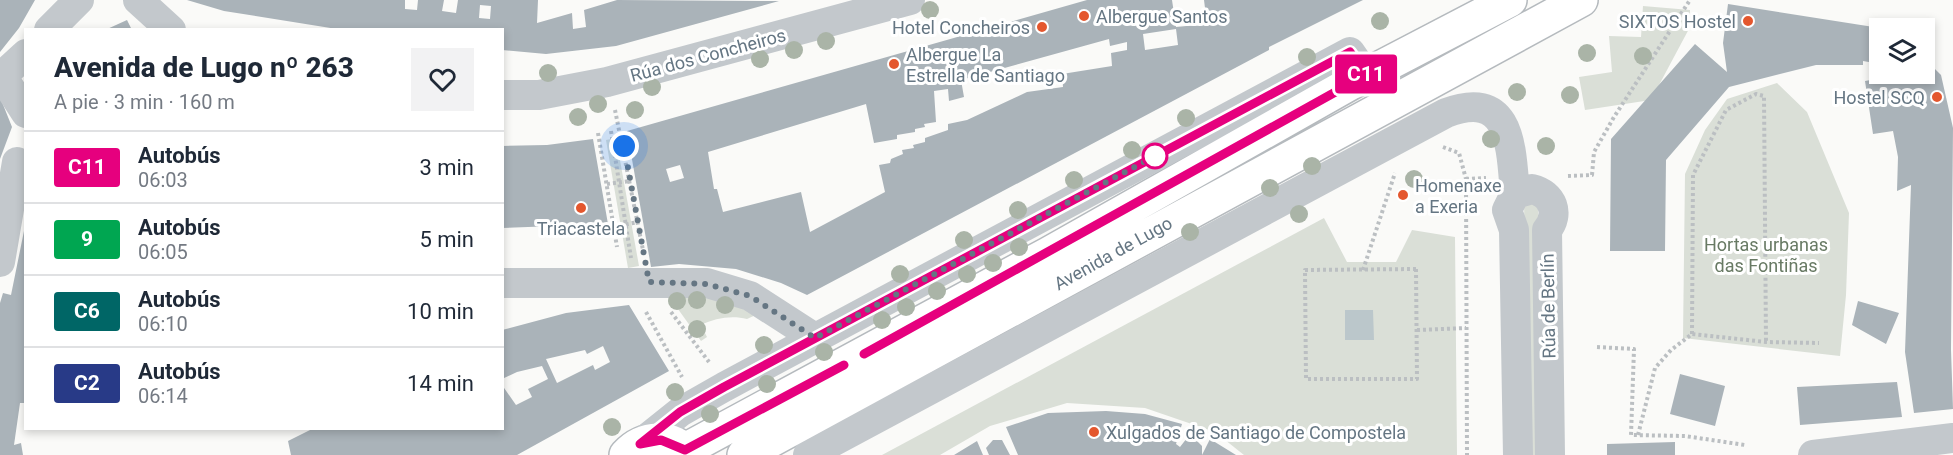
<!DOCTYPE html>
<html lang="es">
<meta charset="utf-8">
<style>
body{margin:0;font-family:Roboto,sans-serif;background:#f2f2f3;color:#1f2937;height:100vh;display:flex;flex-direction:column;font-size:22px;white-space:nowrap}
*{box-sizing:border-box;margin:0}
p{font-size:20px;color:#747a83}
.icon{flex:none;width:33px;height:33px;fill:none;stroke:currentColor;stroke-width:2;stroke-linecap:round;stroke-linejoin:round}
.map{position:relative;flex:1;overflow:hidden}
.details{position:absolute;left:24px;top:28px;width:480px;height:402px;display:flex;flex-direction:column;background:#fff;border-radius:0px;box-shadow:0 3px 9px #0003}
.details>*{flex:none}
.badge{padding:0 12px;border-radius:4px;font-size:21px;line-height:39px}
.controls{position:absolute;left:1869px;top:18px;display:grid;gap:12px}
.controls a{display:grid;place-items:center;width:66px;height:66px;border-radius:0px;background:#fff;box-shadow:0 3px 9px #0003;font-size:30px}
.you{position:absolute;width:30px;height:30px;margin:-15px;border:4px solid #fff;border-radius:50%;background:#1a73e8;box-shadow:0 0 0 9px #1a73e833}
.map>.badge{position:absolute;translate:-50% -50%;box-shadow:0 0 0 3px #fff}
.round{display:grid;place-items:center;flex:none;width:63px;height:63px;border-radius:0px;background:#f2f2f3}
.headline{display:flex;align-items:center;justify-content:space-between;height:102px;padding:0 30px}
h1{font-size:28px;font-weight:800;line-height:45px}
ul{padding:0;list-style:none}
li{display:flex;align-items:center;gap:18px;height:72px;padding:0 30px;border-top:2px solid #e0e1e3}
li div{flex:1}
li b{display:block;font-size:22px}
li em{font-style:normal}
li .badge{min-width:66px;font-weight:700;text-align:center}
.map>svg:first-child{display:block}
.green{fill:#dadfd7}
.water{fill:#bbc7cb}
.building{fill:#aab3b9;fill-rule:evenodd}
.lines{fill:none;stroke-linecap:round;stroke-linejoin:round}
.primary-casing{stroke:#b5babe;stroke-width:36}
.path{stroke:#bbbfc2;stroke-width:4;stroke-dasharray:3 3;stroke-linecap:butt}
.street{stroke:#c3c8cc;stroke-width:30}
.primary{stroke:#fff;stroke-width:33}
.path-bridge{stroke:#bbbfc2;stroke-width:4;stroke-dasharray:3 3;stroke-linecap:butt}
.tree{fill:#aab4a7}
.line-casing{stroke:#fff;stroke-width:14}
.line{stroke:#e6007e;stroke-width:9}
.walk{stroke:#657683;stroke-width:6;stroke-dasharray:0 10.8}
.poi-dot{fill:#e4572e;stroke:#fff;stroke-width:2}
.stop-dot{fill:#fff;stroke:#e6007e;stroke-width:3}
.labels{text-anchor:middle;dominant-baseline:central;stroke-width:6;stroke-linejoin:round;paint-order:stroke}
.poi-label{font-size:18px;fill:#657683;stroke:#fff;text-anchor:start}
.street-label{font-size:18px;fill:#657683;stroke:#fff}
.park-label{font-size:18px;fill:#687a64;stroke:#fff}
</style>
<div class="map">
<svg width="1953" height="455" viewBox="0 0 1953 455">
<rect width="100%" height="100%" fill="#fafaf8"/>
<path class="green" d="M1643 6 1690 10V27L1651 100 1585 110 1579 77 1612 72 1609 36 1641 37Z
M1777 83 1807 112 1849 213 1846 295 1840 356 1683 338 1685 174 1705 130 1727 99Z
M616 138 639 266 628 268 606 140Z
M1538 197 1540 455H1527L1524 198Z
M1324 218 1347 262H1396L1412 230 1455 237 1457 455H1244L1215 432 1145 408 1067 403 990 426 940 455H882Z
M689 295H707L760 313 747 319C732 315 715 318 701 325L707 337 701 341 670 298Z"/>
<path class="water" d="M1345 310H1373L1374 340H1345Z"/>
<path class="building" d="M0 0H35L19 28 0 52Z
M187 0H405V9L417 10 418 0H444L442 11 456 13 458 0H538L537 23 572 13 573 29 586 27 584 10 617 0 779 1 616 46 546 54 502 50V30H343L224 11ZM480 5 491 6 490 19 479 18Z
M1087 0H1172L1176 27 1207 24 1204 0H1363L1269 47V50L807 295 781 283 736 269 679 264 651 267 627 131ZM1176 29 1178 45 1145 50 1143 34ZM1109 39 1110 46 1127 42V50L1111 53 1112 66 1062 74 1063 87 1027 92 967 120 948 124V130L925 138V142L913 145 914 148 902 150 903 154 891 159 890 163 879 165 885 192 810 232 801 192 723 212 717 189H714L708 152 866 104 874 143 897 139V135L915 132V129L925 127 924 124 936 122 934 91 948 89 949 101 964 97 961 80ZM680 165 684 178 670 182 666 169Z
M1728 4 1880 28V64L1863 61V65H1816L1729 87 1666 160 1665 251H1610L1611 139 1695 44 1727 72 1723 43Z
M127 20 132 30H105Z
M1934 68 1941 75 1953 128 1951 350 1953 409 1914 413 1905 352 1911 185 1897 191 1898 157 1893 131 1873 134 1865 81 1904 74H1924V69Z
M0 97 12 127 0 159Z
M593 139 608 224 502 228V146L547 145Z
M24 231 26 403H20L14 445 21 443 23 455H0V303L3 293 11 295Z
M1858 301 1899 313 1886 344 1852 325Z
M629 305 669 371 517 455H291L288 441 312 429H502V385L516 405 532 397 528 389 548 379 542 366 517 372 502 379V330L566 313ZM603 346 610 362 595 370 593 365 557 383 546 359 585 350 587 354Z
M1680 374 1725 386 1715 426 1670 414Z
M1897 382 1902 417 1800 425 1797 387Z
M1106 411 1145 414 1182 424 1176 444 1180 447 1187 438H1194L1202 446V455H1018L1006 427 1048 413Z
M1210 439 1236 455H1202Z
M993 440H1002L1010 455H989L986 448Z
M977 441 983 455H954Z
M1675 442V455H1607V444Z"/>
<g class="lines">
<defs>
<path id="primary" d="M685 450 1048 254 1351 83 1510 0
M626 455C643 436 673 434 689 455
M744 455 1581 0"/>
</defs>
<use href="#primary" class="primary-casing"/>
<path class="path" d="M615 110 644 255
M598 133 617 247
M1443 147 1459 153 1466 179 1467 455
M1568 176 1592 175 1594 152 1614 117 1690 0
M1466 179 1486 178
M607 184 630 181
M614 227 638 222
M1416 269 1417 379H1306L1305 270Z
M1363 270 1395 173
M646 312 682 377
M671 312 709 362
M1417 330 1466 328
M1692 334 1693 175 1726 110 1756 94 1764 96 1766 342
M1597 347 1634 349 1631 435 1685 436 1745 445
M1638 435 1655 368 1671 350 1692 334 1766 342 1819 343"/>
<path class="street" d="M138 0 171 30
M49 30 79 0
M2 76 26 113
M0 78 26 54
M502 95H539L607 82 910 0
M0 262 17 162
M502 283H707L750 296 815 338
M640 444 680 412 724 387 1350 52 1366 75
M808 455 1446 113C1512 88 1511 148 1515 194
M1518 455 1514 230 1507 210 1515 194 1532 189C1553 194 1560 214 1547 230L1550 455
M1813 455 1953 438"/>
<use href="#primary" class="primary"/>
<path class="path-bridge" d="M611 131 631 258"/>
</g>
<g class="tree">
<circle cx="930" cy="10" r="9"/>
<circle cx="1380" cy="21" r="9"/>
<circle cx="826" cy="41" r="9"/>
<circle cx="794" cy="50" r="9"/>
<circle cx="1587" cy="53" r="9"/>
<circle cx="1643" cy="56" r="9"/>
<circle cx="1307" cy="57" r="9"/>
<circle cx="760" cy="59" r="9"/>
<circle cx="548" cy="73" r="9"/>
<circle cx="652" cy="87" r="9"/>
<circle cx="1517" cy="92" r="9"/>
<circle cx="1570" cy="95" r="9"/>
<circle cx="598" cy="104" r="9"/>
<circle cx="635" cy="110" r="9"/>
<circle cx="578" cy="117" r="9"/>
<circle cx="1186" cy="118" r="9"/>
<circle cx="1491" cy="139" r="9"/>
<circle cx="1546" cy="146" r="9"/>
<circle cx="1132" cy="150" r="9"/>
<circle cx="1312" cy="166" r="9"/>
<circle cx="1414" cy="179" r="9"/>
<circle cx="1074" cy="180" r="9"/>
<circle cx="1270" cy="188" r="9"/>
<circle cx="1018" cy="210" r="9"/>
<circle cx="1299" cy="214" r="9"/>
<circle cx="1190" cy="232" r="9"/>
<circle cx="964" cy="240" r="9"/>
<circle cx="1019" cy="247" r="9"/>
<circle cx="993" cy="263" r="9"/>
<circle cx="900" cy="274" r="9"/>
<circle cx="967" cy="274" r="9"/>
<circle cx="937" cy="291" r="9"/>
<circle cx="697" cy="300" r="9"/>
<circle cx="677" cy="301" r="9"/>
<circle cx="725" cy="305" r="9"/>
<circle cx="906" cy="307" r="9"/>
<circle cx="882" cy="320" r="9"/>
<circle cx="697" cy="329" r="9"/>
<circle cx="764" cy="345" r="9"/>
<circle cx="824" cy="352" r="9"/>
<circle cx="767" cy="384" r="9"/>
<circle cx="675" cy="392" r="9"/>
<circle cx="710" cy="414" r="9"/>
<circle cx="612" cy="427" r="9"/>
</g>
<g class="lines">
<defs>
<path id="line" d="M844 365 685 450 661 440 640 444 680 412 724 387 1350 52 1366 75 864 354"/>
</defs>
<use href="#line" class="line-casing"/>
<use href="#line" class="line"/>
<path class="walk" d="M624 146 649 282 707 284 750 296 815 338 1155 156"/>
</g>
<g class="poi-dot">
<circle cx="1084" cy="16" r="6"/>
<circle cx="1748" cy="21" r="6"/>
<circle cx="1042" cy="27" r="6"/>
<circle cx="894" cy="64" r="6"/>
<circle cx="1937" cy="97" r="6"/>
<circle cx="1403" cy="195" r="6"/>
<circle cx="581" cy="208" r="6"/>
<circle cx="1094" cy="432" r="6"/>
</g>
<circle class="stop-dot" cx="1155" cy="156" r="12"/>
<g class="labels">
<g class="poi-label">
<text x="1096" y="16">Albergue Santos</text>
<text x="1736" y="21" text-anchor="end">SIXTOS Hostel</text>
<text x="1030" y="27" text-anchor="end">Hotel Concheiros</text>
<text x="906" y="54">Albergue La<tspan x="906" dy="21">Estrella de Santiago</tspan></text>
<text x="1925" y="97" text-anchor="end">Hostel SCQ</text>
<text x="1415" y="185">Homenaxe<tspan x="1415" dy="21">a Exeria</tspan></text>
<text x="581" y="228" text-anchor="middle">Triacastela</text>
<text x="1106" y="432">Xulgados de Santiago de Compostela</text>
</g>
<g class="street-label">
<text transform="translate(708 55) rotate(-15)">Rúa dos Concheiros</text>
<text transform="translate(1113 253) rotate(-29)">Avenida de Lugo</text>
<text transform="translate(1548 306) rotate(-91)">Rúa de Berlín</text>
</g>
<g class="park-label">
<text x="1766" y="244">Hortas urbanas<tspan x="1766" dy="21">das Fontiñas</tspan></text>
</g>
</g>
</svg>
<div class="controls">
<a><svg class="icon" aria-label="layers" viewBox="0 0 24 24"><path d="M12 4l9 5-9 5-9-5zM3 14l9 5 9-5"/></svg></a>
</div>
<div class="you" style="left:624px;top:146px"></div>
<b class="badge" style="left:1366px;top:74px;background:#e6007e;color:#fff">C11</b>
<section class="details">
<div class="headline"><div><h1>Avenida de Lugo nº 263</h1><p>A pie · 3 min · 160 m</p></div><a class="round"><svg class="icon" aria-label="heart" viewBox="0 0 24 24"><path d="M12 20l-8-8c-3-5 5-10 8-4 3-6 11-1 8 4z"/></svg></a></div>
<ul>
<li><span class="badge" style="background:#e6007e;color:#fff">C11</span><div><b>Autobús</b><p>06:03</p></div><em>3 min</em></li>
<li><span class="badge" style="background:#00a651;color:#fff">9</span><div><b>Autobús</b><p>06:05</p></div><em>5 min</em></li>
<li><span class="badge" style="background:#066;color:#fff">C6</span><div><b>Autobús</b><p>06:10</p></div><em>10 min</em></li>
<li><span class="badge" style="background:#283a87;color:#fff">C2</span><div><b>Autobús</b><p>06:14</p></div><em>14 min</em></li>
</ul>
</section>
</div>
